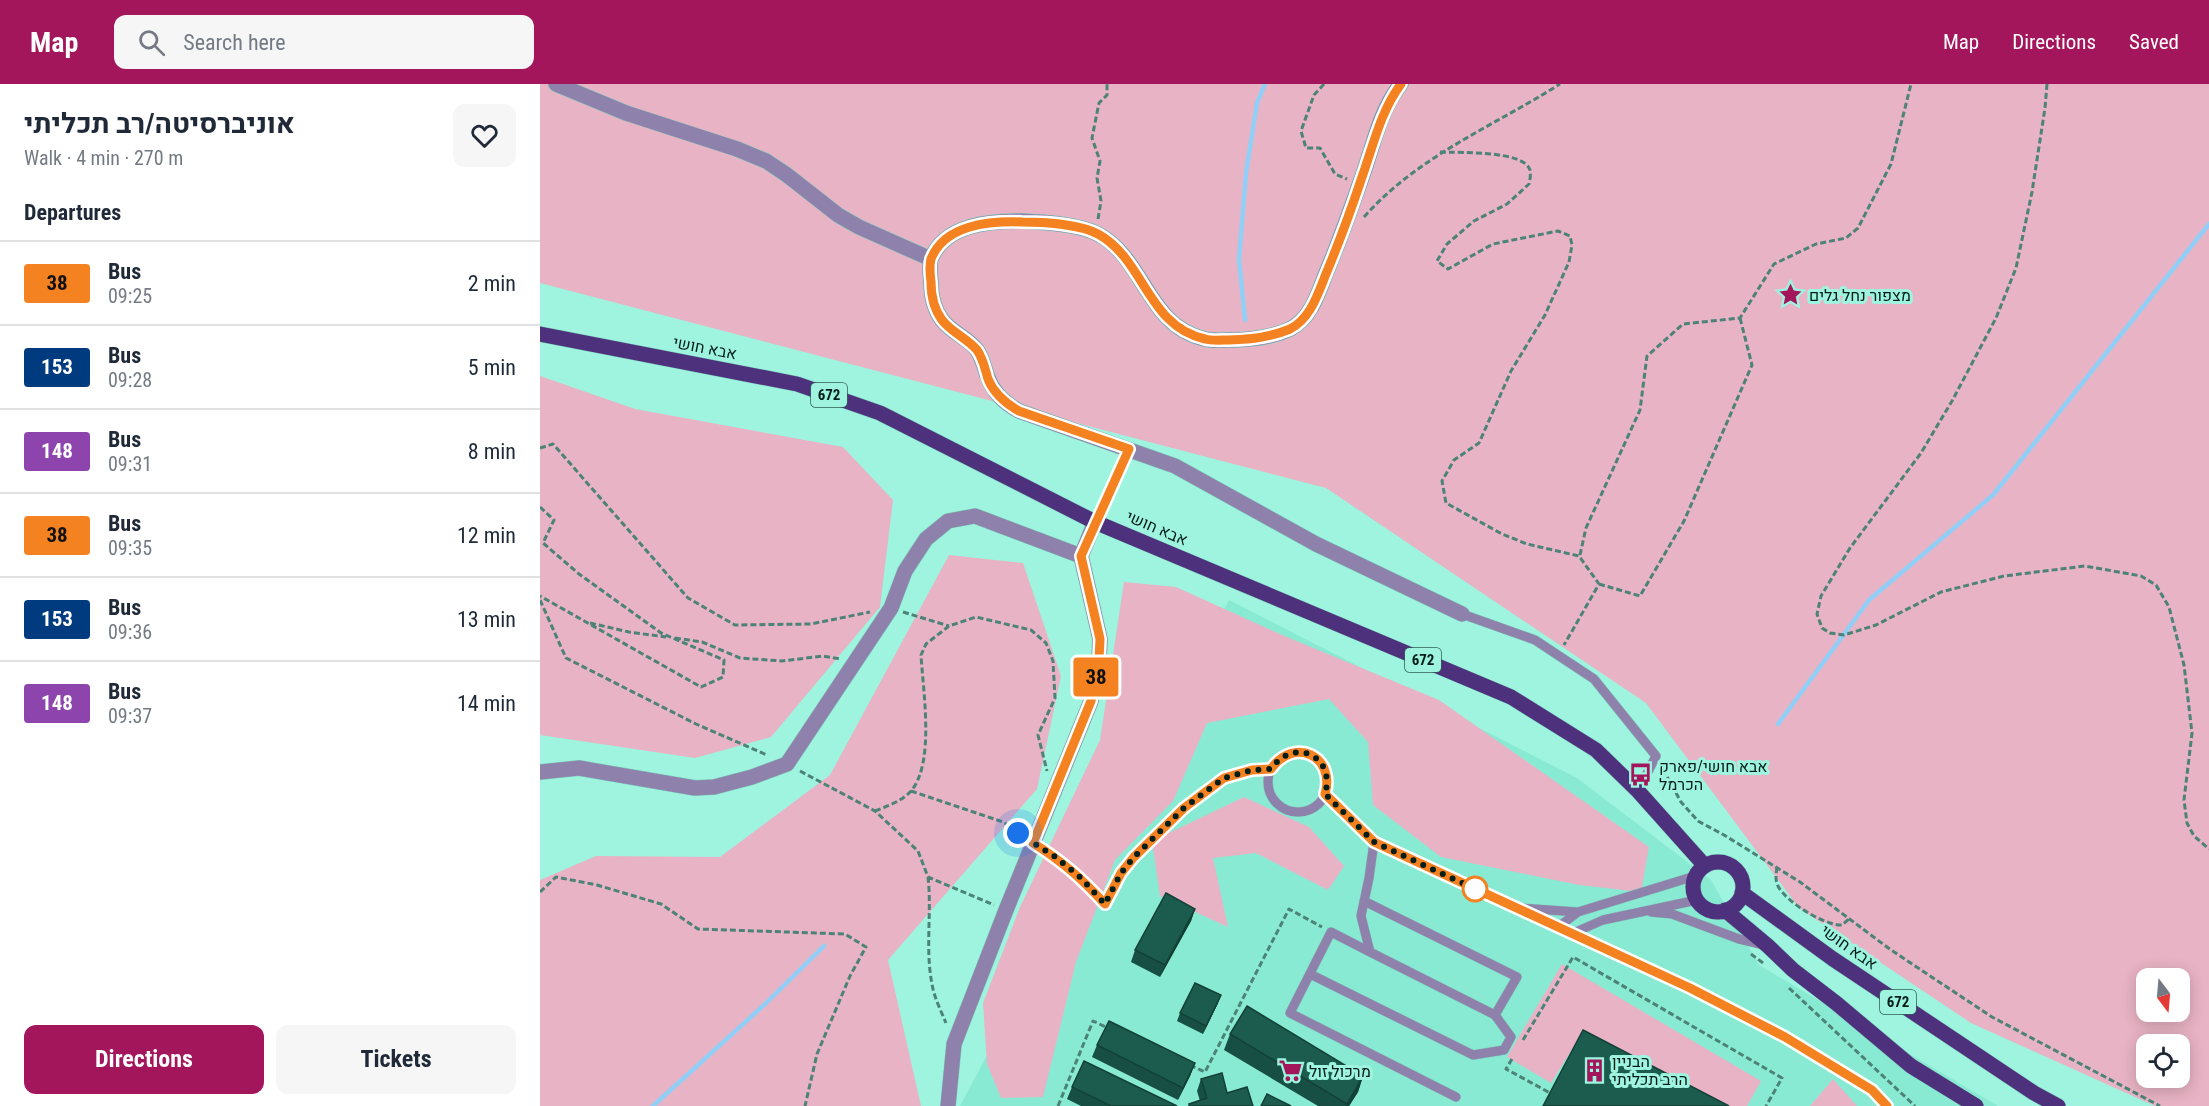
<!DOCTYPE html>
<meta charset="utf-8">
<style>
body{margin:0;font-family:"Roboto Condensed",Heebo,sans-serif;background:#f6f6f7;color:#1f2937;height:100vh;display:flex;flex-direction:column;font-size:22px;white-space:nowrap}
*{box-sizing:border-box;margin:0}
p{font-size:20px;color:#747a83}
.icon{flex:none;width:33px;height:33px;fill:none;stroke:currentColor;stroke-width:2;stroke-linecap:round;stroke-linejoin:round}
.map{position:relative;flex:1;overflow:hidden}
.drawer{display:flex;flex-direction:column;background:#fff;width:540px}
.drawer>*{flex:none}
.badge{padding:0 12px;border-radius:4px;font-size:21px;line-height:39px}
.needle{width:39px;rotate:164deg}
.tools{position:absolute;left:1596px;top:884px;display:grid;gap:12px}
.tools a{display:grid;place-items:center;width:54px;height:54px;border-radius:12px;background:#fff;box-shadow:0 3px 15px #0003;font-size:30px}
.you{position:absolute;width:30px;height:30px;margin:-15px;border:4px solid #fff;border-radius:50%;background:#1a73e8;box-shadow:0 0 0 9px #1a73e833}
.map>.badge{position:absolute;translate:-50% -50%;box-shadow:0 0 0 3px #fff}
h2{padding:0 24px;font-size:22px;line-height:54px}
.round{display:grid;place-items:center;flex:none;width:63px;height:63px;border-radius:12px;background:#f6f6f7}
.head{display:flex;align-items:center;justify-content:space-between;height:102px;padding:0 24px}
h1{font-size:28px;font-weight:700;line-height:45px}
.action{display:flex;gap:12px;margin-top:auto;padding:12px 24px}
.action a{flex:1;height:69px;border-radius:12px;background:#a3165c;color:#fff;font-size:24px;font-weight:700;line-height:69px;text-align:center}
.action a+a{background:#f6f6f7;color:#1f2937}
ul{padding:0;list-style:none}
li{display:flex;align-items:center;gap:18px;height:84px;padding:0 24px;border-top:2px solid #e0e1e3}
li div{flex:1}
li b{display:block;font-size:22px}
li em{font-style:normal}
li .badge{min-width:66px;font-weight:700;text-align:center}
header{display:flex;align-items:center;gap:36px;box-sizing:border-box;height:84px;padding:0 30px;background:#a3165c;color:#fff}
header strong{font-size:28px}
nav{display:flex;gap:33px;margin-inline-start:auto;font-size:21px}
.search{width:420px;height:54px;background:#f6f6f7;display:flex;align-items:center;gap:15px;box-sizing:border-box;padding:0 21px;border-radius:12px;color:#747a83;font-size:22px}
main{display:flex;flex:1;min-height:0}
.map>svg:first-child{display:block}
.built{fill:#89ead3}
.green{fill:#e8b3c4;fill-rule:evenodd}
.lines{fill:none;stroke-linecap:round;stroke-linejoin:round}
.stream{stroke:#91cff7;stroke-width:4.5}
.lane-casing{stroke:#82cdbb;stroke-width:10}
.street-casing{stroke:#82cdbb;stroke-width:16}
.primary-casing{stroke:#82cdbb;stroke-width:16}
.path{stroke:#4c8376;stroke-width:3;stroke-dasharray:6 3;stroke-linecap:butt}
.lane{stroke:#8e82ad;stroke-width:9}
.street{stroke:#8e82ad;stroke-width:15}
.primary{stroke:#4d317d;stroke-width:15}
.wall{fill:#174f44}
.shaded-wall{fill:#134037}
.building{fill:#1b5c4f;stroke:#134037;stroke-width:1.5}
.line-casing{stroke:#fff;stroke-width:14}
.line{stroke:#f58220;stroke-width:9}
.walk{stroke:#031e19;stroke-width:6;stroke-dasharray:0 10.8}
.stop-dot{fill:#fff;stroke:#f58220;stroke-width:3}
.labels{text-anchor:middle;dominant-baseline:central;stroke-width:6;stroke-linejoin:round;paint-order:stroke}
.shield{fill:#9ef4df;stroke:#325e54;stroke-width:1.5}
.shield-label{font-size:15px;font-weight:bold;fill:#031e19}
.poi-label{font-size:16px;fill:#031e19;stroke:#9ef4df;text-anchor:start}
.street-label{font-size:16px;fill:#031e19;stroke:#9ef4df}
</style>
<header>
<strong>Map</strong>
<div class="search"><svg class="icon" aria-label="search" viewBox="0 0 24 24"><circle cx="10" cy="10" r="6"/><path d="M15 15l6 6"/></svg>Search here</div>
<nav><a>Map</a><a>Directions</a><a>Saved</a></nav>
</header>
<main>
<section class="drawer">
<div class="head"><div><h1>אוניברסיטה/רב תכליתי</h1><p>Walk · 4 min · 270 m</p></div><a class="round"><svg class="icon" aria-label="heart" viewBox="0 0 24 24"><path d="M12 20l-8-8c-3-5 5-10 8-4 3-6 11-1 8 4z"/></svg></a></div>
<h2>Departures</h2>
<ul>
<li><span class="badge" style="background:#f58220;color:#111">38</span><div><b>Bus</b><p>09:25</p></div><em>2 min</em></li>
<li><span class="badge" style="background:#003b80;color:#fff">153</span><div><b>Bus</b><p>09:28</p></div><em>5 min</em></li>
<li><span class="badge" style="background:#8e44ad;color:#fff">148</span><div><b>Bus</b><p>09:31</p></div><em>8 min</em></li>
<li><span class="badge" style="background:#f58220;color:#111">38</span><div><b>Bus</b><p>09:35</p></div><em>12 min</em></li>
<li><span class="badge" style="background:#003b80;color:#fff">153</span><div><b>Bus</b><p>09:36</p></div><em>13 min</em></li>
<li><span class="badge" style="background:#8e44ad;color:#fff">148</span><div><b>Bus</b><p>09:37</p></div><em>14 min</em></li>
</ul>
<div class="action"><a>Directions</a><a>Tickets</a></div>
</section>
<div class="map">
<svg width="1669" height="1022" viewBox="0 0 1669 1022">
<rect width="100%" height="100%" fill="#9ef4df"/>
<path class="built" d="M689 516 1037 694 1171 796 1219 881 1458 1022H420Z"/>
<path class="green" d="M0 0H1669V1022H1615L1431 939 1259 824 1106 619 786 404 0 199ZM1606 894H1640V927H1606ZM1606 960H1640V993H1606Z
M0 292 95 325 303 363 353 416 340 523 231 653 155 674 0 651Z
M409 471 483 479 521 592 497 705 348 876 381 1022H0V796L56 772 180 773 290 691Z
M584 498 636 503 742 551 899 616 1109 763 1101 808 1039 801 901 773 833 721 828 658 789 615 667 639 633 717 575 776 536 878 503 1013 461 1014 447 980 443 919 480 823 560 656Z
M704 713 769 743 804 782 788 806 716 769 673 774 688 843 620 812 612 757Z
M1022 880 1221 997 1207 1022H1162L1041 951 1011 999 967 973Z
M1293 995 1317 1022H1270Z"/>
<g class="lines">
<path class="stream" d="M705 236 699 175 706 89 717 19 725 0
M1238 640 1329 516 1453 411 1669 140
M113 1022 224 921 284 862"/>
<defs>
<path id="lane" d="M555 438 589 365
M922 530 995 556 1054 595 1116 672 1098 707
M728 698a30 30 0 1 1 60 0a30 30 0 1 1-60 0Z
M785 710 834 758 1151 904 1245 953 1332 1006 1347 1022
M834 758 829 794 821 832 830 868 791 848 750 929 916 1013
M493 759C522 777 542 795 565 820L581 789 594 773 644 724 684 694 712 686 731 685
M824 817 977 893 955 931
M980 824 1038 828
M1111 828 1132 830 1199 855 1224 861
M1017 844 1038 828 1155 792
M1031 850 1063 836 1157 816
M770 890 933 971 964 966 971 953 955 931 830 868"/>
<path id="street" d="M16 0 86 29 197 65 226 77 247 91 298 131 319 143 391 175
M861 0C839 27 833 64 821 96 810 127 799 159 786 189 778 210 771 234 750 245 731 254 708 256 688 256 680 256 672 257 665 255 607 242 605 175 558 150 539 140 503 138 482 137 450 137 405 140 391 175 389 182 390 190 391 198 391 211 394 225 402 236 411 248 428 254 437 266 442 273 444 282 447 291 453 308 463 318 479 327L635 382 776 460 922 530
M0 688 39 684 155 704 174 703 212 693 247 680 351 524 365 487 386 455 408 437 435 432 541 472
M408 1022 414 960 466 826 551 617 559 576 560 555 541 472 555 438"/>
<path id="primary" d="M0 250 257 300 340 329 555 438 971 613 1056 666 1098 707 1165 782
M1153 803a25 25 0 1 1 50 0a25 25 0 1 1-50 0Z
M1202 809 1293 875 1494 1009 1518 1022
M1185 826 1228 862 1253 886 1296 919 1371 982 1436 1022"/>
</defs>
<use href="#lane" class="lane-casing"/>
<use href="#street" class="street-casing"/>
<use href="#primary" class="primary-casing"/>
<path class="path" d="M784 0 774 11 761 47 766 64H780L795 90 807 95
M1507 0 1505 24 1492 108 1476 184 1456 234 1412 317 1381 369 1310 464 1281 512 1277 530 1282 544 1290 549 1304 551 1336 541 1401 508 1464 492 1545 482 1601 492 1616 501 1629 523 1644 581 1652 649 1644 716 1647 739 1654 752 1669 765
M900 68C918 69 984 66 990 86 991 90 990 96 989 100L967 120 934 137 907 160 897 177 908 185 953 160 1018 147 1030 152 1032 161 1029 178 1005 231 971 287 939 359 914 376 902 397 906 419 962 450 987 460 1039 472 1059 500 1024 561
M824 133C878 72 952 43 1020 0
M558 135 561 117 557 94 560 77 552 54 559 19 567 11V0
M0 364 13 360 148 514 195 541 271 540 330 528
M0 423 14 436 3 459 39 490 121 549 184 576 183 593 161 603 0 512
M1040 471 1046 444 1100 326 1107 272 1143 240 1200 234 1234 180 1276 160 1306 154 1318 144 1351 80 1371 0
M1059 500 1100 512 1144 437 1212 281 1200 234
M0 516 26 574 156 640 227 671
M363 528 409 542
M50 539 89 548 126 553
M135 554 162 558 200 574 242 577 283 572 301 575
M1123 685 1141 718 1158 737 1184 751 1260 798 1351 866 1452 933 1620 1022
M260 687 335 727 378 767 388 793 454 821
M371 707 463 738 482 751
M335 727C348 722 362 717 371 707 395 679 383 607 381 571L386 560 409 542 436 533 491 546 506 559 513 577 515 614 498 651 507 687
M1237 783C1236 790 1235 796 1238 802 1246 818 1285 842 1302 841L1309 835
M388 793C392 828 385 865 392 900 394 913 401 927 406 939
M0 808 16 793 57 801 121 820 158 845 305 850 326 863 310 892 277 970 265 1022
M1211 870 1223 879
M1249 904 1375 1022
M983 956 1033 873 1242 994 1226 1022
M972 975 966 985 1012 1010
M650 981 665 988 749 825 782 843
M518 1022 553 937 568 944"/>
<use href="#lane" class="lane"/>
<use href="#street" class="street"/>
<use href="#primary" class="primary"/>
</g>
<path class="wall" d="M655 825 651 837 620 893 591 878 595 866Z
M678 919 663 950 637 937 640 929Z
M690 950 823 992 818 1008 809 1022H778L684 966Z
M557 961 655 979 650 992 638 1016 552 973Z
M661 995 687 1009 713 1022H648L649 1020 660 1017 657 1007Z
M532 1003 637 1022H541L527 1015Z"/>
<path class="shaded-wall" d="M655 825 651 837 620 893 625 881Z
M681 911 678 919 663 950 666 942Z
M655 979 650 992 638 1016 643 1004Z
M823 992 818 1008 809 1022H806Z"/>
<path class="building" d="M626 809 655 825 625 881 595 866Z
M655 899 681 911 666 942 640 929Z
M707 922 823 992 807 1020 690 950Z
M569 937 655 979 643 1004 557 961Z
M1043 946 1189 1022H1003Z
M544 977 637 1022H571L532 1003Z
M682 989 687 1009 707 1003 713 1022H650L649 1020 667 1014 661 995Z
M727 1010 751 1022H721Z"/>
<g class="lines">
<defs>
<path id="line" d="M861 0C840 28 833 63 821 96 811 126 800 156 788 185 779 206 772 234 750 245 731 253 708 256 688 256 681 256 672 257 665 255 607 242 605 176 558 150 539 140 503 138 482 138 450 137 405 140 391 175 389 182 390 190 391 198 391 211 394 225 402 236 411 248 427 254 437 266 443 274 445 285 448 295 454 310 465 319 479 327L589 365 541 472 560 555 559 576 551 617 493 759C523 778 541 794 565 820L581 789 594 773 644 724 684 694 712 686 731 685C754 652 796 672 785 710L834 758 1150 904 1245 953 1332 1006 1347 1022"/>
</defs>
<use href="#line" class="line-casing"/>
<use href="#line" class="line"/>
<path class="walk" d="M478 749 514 772 539 792 565 820 581 789 594 773 644 724 684 694 712 686 731 685C754 652 796 672 785 710L834 758 935 805"/>
</g>
<defs>
<symbol id="sight-bare" viewBox="-9 -9 18 18"><path d="M0-6L1.8-2.2L6-1.7L2.9 1.2L3.7 5.4L0 3.3L-3.7 5.4L-2.9 1.2L-6-1.7L-1.8-2.2Z" fill="#a3165c" stroke="#9ef4df" stroke-width="2.5" paint-order="stroke"/></symbol>
<symbol id="bus-bare" viewBox="-9 -9 18 18"><path d="M-5-6H5V4H4V6H2V4H-2V6H-4V4H-5ZM-3.5-4V0h7V-4ZM-3.5 1.2v1.5H-2V1.2ZM2 1.2v1.5H3.5V1.2Z" fill="#a3165c" stroke="#9ef4df" stroke-width="2.5" paint-order="stroke"/></symbol>
<symbol id="building-bare" viewBox="-9 -9 18 18"><path d="M-4-6H4V6H1V3H-1V6H-4ZM-2.5-4.3h1.7v1.8h-1.7ZM.8-4.3h1.7v1.8H.8ZM-2.5-1h1.7V.8h-1.7ZM.8-1h1.7V.8H.8Z" fill="#a3165c" stroke="#9ef4df" stroke-width="2.5" paint-order="stroke"/></symbol>
<symbol id="supermarket-bare" viewBox="-9 -9 18 18"><path d="M-6-5.5h2.5l.6 2H6L4.5 2H-2.5L-4.4-4H-6ZM-1.5 3.2a1.3 1.3 0 1 0 .1 0ZM3 3.2a1.3 1.3 0 1 0 .1 0Z" fill="#a3165c" stroke="#9ef4df" stroke-width="2.5" paint-order="stroke"/></symbol>
</defs>
<g fill-rule="evenodd">
<use href="#sight-bare" x="1234" y="194" width="33" height="33"/>
<use href="#bus-bare" x="1084" y="674" width="33" height="33"/>
<use href="#building-bare" x="1038" y="970" width="33" height="33"/>
<use href="#supermarket-bare" x="734" y="970" width="33" height="33"/>
</g>
<circle class="stop-dot" cx="935" cy="805" r="12"/>
<g class="labels">
<g class="shield">
<rect x="271" y="299" width="36" height="24" rx="4.5"/>
<rect x="865" y="564" width="36" height="24" rx="4.5"/>
<rect x="1340" y="906" width="36" height="24" rx="4.5"/>
</g>
<g class="shield-label">
<text x="289" y="311">672</text>
<text x="883" y="576">672</text>
<text x="1358" y="918">672</text>
</g>
<g class="poi-label">
<text x="1269" y="211">מצפור נחל גלים</text>
<text x="1119" y="682">אבא חושי/פארק<tspan x="1119" dy="18">הכרמל</tspan></text>
<text x="1072" y="977">הבניין<tspan x="1072" dy="18">הרב תכליתי</tspan></text>
<text x="769" y="987">מרכול זול</text>
</g>
<g class="street-label">
<text transform="translate(165 264) rotate(11)">אבא חושי</text>
<text transform="translate(617 444) rotate(23)">אבא חושי</text>
<text transform="translate(1309 863) rotate(35)">אבא חושי</text>
</g>
</g>
</svg>
<div class="tools">
<a><svg class="needle" viewBox="-14 -14 28 28"><path d="M0-13l5 13h-10z" fill="#e53935"/><path d="M0 13l5-13h-10z" fill="#747a83"/></svg></a>
<a><svg class="icon" aria-label="locate" viewBox="0 0 24 24"><circle cx="12" cy="12" r="6"/><path d="M12 2v4M12 18v4M2 12h4M18 12h4"/></svg></a>
</div>
<div class="you" style="left:478px;top:749px"></div>
<b class="badge" style="left:556px;top:593px;background:#f58220;color:#111">38</b>
</div>
</main>
